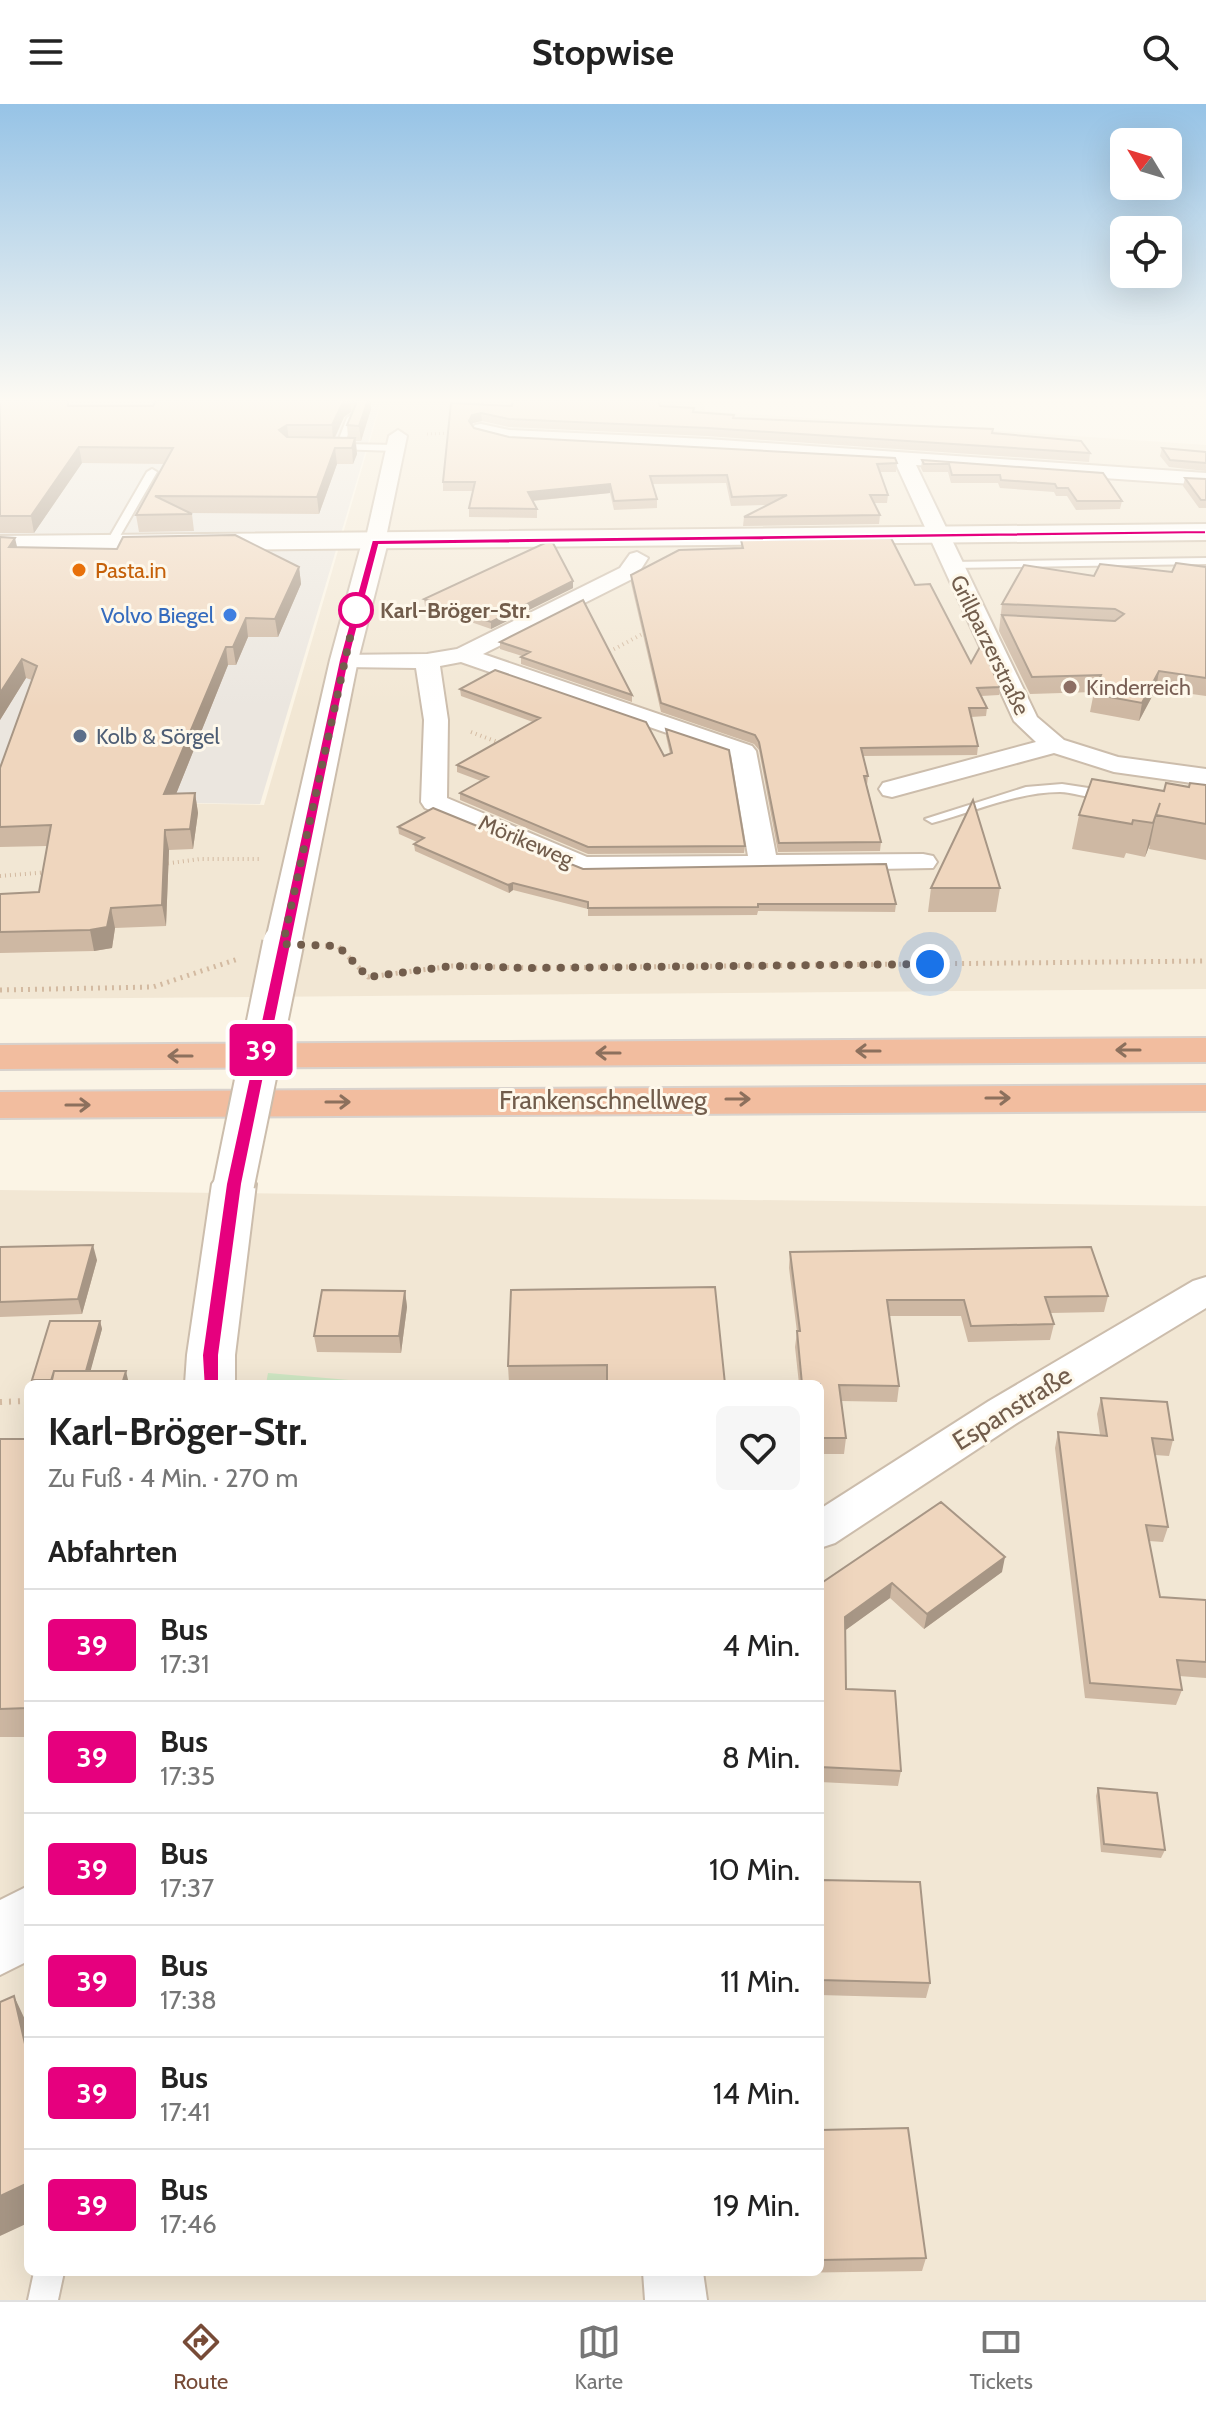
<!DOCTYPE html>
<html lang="de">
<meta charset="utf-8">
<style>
body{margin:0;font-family:Cabin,sans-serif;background:#f6f6f6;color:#222;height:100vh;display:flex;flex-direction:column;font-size:30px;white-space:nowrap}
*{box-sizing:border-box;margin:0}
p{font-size:26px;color:#767676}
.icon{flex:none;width:44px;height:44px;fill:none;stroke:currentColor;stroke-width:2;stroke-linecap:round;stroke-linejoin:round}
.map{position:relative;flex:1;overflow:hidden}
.panel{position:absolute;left:24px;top:1276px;width:800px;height:896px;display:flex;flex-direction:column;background:#fff;border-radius:12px;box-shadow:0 8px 32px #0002}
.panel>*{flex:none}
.badge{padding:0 16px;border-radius:6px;font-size:28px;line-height:52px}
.needle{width:52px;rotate:308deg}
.fabs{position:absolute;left:1110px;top:24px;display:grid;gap:16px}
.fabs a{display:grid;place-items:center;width:72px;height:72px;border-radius:12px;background:#fff;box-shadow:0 8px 32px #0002;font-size:40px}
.you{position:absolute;width:40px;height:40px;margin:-20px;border:6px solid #fff;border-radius:50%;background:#1a73e8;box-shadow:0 0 0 12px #1a73e833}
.map>.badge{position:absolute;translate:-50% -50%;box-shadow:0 0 0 4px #fff}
h2{padding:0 24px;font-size:30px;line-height:72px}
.round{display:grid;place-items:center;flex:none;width:84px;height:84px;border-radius:12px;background:#f6f6f6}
.summary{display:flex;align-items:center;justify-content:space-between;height:136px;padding:0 24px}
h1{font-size:38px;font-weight:800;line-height:60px}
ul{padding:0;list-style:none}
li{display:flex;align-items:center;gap:24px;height:112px;padding:0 24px;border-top:2px solid #e0e0e0}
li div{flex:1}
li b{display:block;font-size:30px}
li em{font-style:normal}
li .badge{min-width:88px;font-weight:700;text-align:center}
header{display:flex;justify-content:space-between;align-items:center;height:104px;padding:0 24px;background:#fff;font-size:36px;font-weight:800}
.tab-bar{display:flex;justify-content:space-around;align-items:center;height:112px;border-top:2px solid #e0e0e0;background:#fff;font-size:22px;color:#767676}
.tab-bar a{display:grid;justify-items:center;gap:4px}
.tab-bar .selected{color:#774b37}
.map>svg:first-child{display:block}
.residential{fill:#f2e7d4;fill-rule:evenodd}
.industrial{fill:#ebe6df}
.green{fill:#cfe8c4}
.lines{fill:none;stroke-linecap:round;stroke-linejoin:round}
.service-casing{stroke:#ccbdac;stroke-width:4}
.minor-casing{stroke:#ccbdac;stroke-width:4}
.tertiary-casing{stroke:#ccbdac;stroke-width:4}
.secondary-casing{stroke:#cebeaa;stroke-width:4}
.motorway-casing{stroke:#d8d2cd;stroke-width:4}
.path-far3{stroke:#d3baa1;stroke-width:3;stroke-dasharray:1 3;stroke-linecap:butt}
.path-far2{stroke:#d3baa1;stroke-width:4;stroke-dasharray:1 4;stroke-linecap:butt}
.path-far1{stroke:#d3baa1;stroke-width:5;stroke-dasharray:2 5;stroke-linecap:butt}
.path{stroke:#d3baa1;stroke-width:6;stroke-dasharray:2 7;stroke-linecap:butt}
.service{fill:#fff;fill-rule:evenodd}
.minor{fill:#fff;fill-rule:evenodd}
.tertiary{fill:#fff;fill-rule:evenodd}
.secondary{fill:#fff;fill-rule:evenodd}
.motorway{fill:#f2bd9f;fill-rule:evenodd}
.tertiary-bridge-casing{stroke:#ccbdac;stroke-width:44;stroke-linecap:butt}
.tertiary-bridge{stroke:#fff;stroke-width:40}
.wall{fill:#ceb8a3;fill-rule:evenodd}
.shaded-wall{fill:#a79685}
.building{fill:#efd6be;stroke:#a79685;stroke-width:2}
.oneway{stroke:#8c705d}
.line{fill:#e6007e;stroke:#fff;stroke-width:2}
.walk{stroke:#725d4c;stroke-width:8;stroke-dasharray:0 14.4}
.food-dot{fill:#e8710a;stroke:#fef8eb;stroke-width:3}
.stop-dot{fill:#fff;stroke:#e6007e;stroke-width:4}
.shop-dot{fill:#3f7fe0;stroke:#fef8eb;stroke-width:3}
.education-dot{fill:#8d6e63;stroke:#fef8eb;stroke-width:3}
.service-dot{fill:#5c6f8a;stroke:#fef8eb;stroke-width:3}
.labels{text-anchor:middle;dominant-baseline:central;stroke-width:6;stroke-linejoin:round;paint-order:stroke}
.far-food-label{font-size:22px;fill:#c56008;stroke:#fef8eb;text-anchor:start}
.far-stop-label{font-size:22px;font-weight:bold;fill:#725d4c;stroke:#fef8eb;text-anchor:start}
.far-shop-label{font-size:22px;fill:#366cbe;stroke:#fef8eb;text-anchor:end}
.far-street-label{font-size:22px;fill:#725d4c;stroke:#fef8eb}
.far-education-label{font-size:22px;fill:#785e54;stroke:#fef8eb;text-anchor:start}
.far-service-label{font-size:22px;fill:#4e5e75;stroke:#fef8eb;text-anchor:start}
.street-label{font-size:26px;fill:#725d4c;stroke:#fef8eb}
</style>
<header><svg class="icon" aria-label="menu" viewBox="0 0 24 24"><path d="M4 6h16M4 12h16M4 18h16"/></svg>Stopwise<svg class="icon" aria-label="search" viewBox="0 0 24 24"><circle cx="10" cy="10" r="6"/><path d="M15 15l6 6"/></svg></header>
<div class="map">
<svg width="1206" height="2196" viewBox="0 0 1206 2196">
<rect width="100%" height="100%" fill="#fbf4e5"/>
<path class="residential" d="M250 296H703L706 307 1206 341V885L0 895V696L264 701 381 299Z
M0 1086 1206 1102V2196H0ZM28 1280H820V2168H28Z"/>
<path class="industrial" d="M0 296 380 299 260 700 0 696Z"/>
<path class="green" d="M268 1269 395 1280H266Z"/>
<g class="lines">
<defs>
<path id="service" d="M351 311 355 314 344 340 396 341 401 344 396 347 335 345 347 314Z
M152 365 157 368 116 439 107 441 106 439 147 368Z
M1206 454V460L951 464 946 461 951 458Z
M1062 680 1108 687 1115 691C1102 700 1076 688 1060 688 1017 688 974 708 932 719L925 715 1026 683Z
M34 2168H64L58 2196H28Z"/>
<path id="minor" d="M481 320 509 326 707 335 1206 369V381L916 361 1037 613 1064 636 1118 653 1206 665V681L1114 668 1054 649 892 693 883 691 879 685 883 679 1036 638 1014 617 896 360 509 338 475 329 472 325 475 321Z
M398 326 407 332 385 438 375 444 365 438 389 332Z
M637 448 648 454 636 473 483 550 752 642 756 647 776 751 923 750 933 752 937 758 933 764 583 770 425 704 421 698 424 616 416 564 344 563 336 561 332 556 336 551 427 550 457 545 620 464 630 450ZM461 558 731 651 748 752 587 753 447 694 448 616 440 562Z
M1206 1173V1204L1017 1319 835 1439 820 1444V1405L989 1297 1193 1177Z
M643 2168H703L707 2196H645Z"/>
<path id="tertiary" d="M375 430 384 433 388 438 358 556 301 840 296 848 283 851 270 848 265 840 330 556 362 438 366 433Z
M234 1066 249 1070 256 1080 235 1251V1280H185L187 1251 212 1080 219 1070Z
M28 1782V1857L0 1871V1796Z"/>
<path id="secondary" d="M1206 420V436L0 448V432Z"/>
<path id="motorway" d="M1206 934V958L0 965V941Z
M1206 981V1007L0 1014V988Z"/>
</defs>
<use href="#service" class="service-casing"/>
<use href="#minor" class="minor-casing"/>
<use href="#tertiary" class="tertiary-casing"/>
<use href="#secondary" class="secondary-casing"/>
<use href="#motorway" class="motorway-casing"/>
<path class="path-far3" d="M427 330 453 329"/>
<path class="path-far2" d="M605 550 646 528
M471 628 503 640
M163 760 200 755H260
M0 772 49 768"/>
<path class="path-far1" d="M325 842H338L368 873 452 862 532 864 1206 857
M0 886 153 883 238 855"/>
<path class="path" d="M0 1298 28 1297"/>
<use href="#service" class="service"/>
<use href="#minor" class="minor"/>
<use href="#tertiary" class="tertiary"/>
<use href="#secondary" class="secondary"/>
<use href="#motorway" class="motorway"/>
<defs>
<path id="tertiary-bridge" d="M234 1080 283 840"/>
</defs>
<use href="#tertiary-bridge" class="tertiary-bridge-casing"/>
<use href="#tertiary-bridge" class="tertiary-bridge"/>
</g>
<path class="wall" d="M0 296 71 302H153L156 296H370L371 305 361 337H356L357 350 353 360H337L319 410 190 409 192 410 194 427 139 428 136 411 164 360 82 359 34 429H0ZM351 308 352 309 347 321 348 334H335L344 313Z
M451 299 512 302H660L694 308 734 311V314L992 329 1090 349 1089 358 707 332 509 323 482 317 473 319 472 321 474 324 509 333 897 359 896 368H880L888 391 887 399H874L880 411 879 420 743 422 744 413 768 401 731 402 726 379 653 380 657 395V404L614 406 610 389 533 397 537 405V414L469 413V404L473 387H443V378Z
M1162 344 1206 348V367L1169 363 1160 352Z
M922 356 1103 369 1122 397 1120 405 1076 406 1067 392H1056L1054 388 1000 384 998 379H951L948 368H923L921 364Z
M1185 374 1206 375V404H1199L1183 382Z
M741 436 915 481 971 559 1000 583 999 591 981 592 987 604 986 612 971 613 978 642 977 651 863 652 868 672 867 681 881 738 880 747 778 748 759 646 754 640 661 608 631 479V471L741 444Z
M17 443 299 463 301 480 278 533H248L236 561H228L176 690 195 689 198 709 193 745 169 746 166 822 115 824 112 844 94 847 0 849V790L39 788 47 742 0 743V664L32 576 26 574 0 616Z
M1206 463V592L1156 585 1139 617 1090 608 1094 588 1030 590 999 527 1002 500 1094 472 1172 468Z
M573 477V484L491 525 425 502 424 495Z
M583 496 632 591V598L521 560V553L522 552 500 545V538Z
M460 585 664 652 670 650 666 632V625L745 742 744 749 588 750 460 696V689L481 677 457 668V661L533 618 461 592Z
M1206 681V756L1149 745 1150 740 1145 753 1126 749 1124 754 1072 745 1079 711 1164 687Z
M398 723 583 765 896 800 895 808 758 807 757 811 588 812V805L513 786 509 789 415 747 414 740 417 738 399 730Z
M931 784H1000L996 808H928Z
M0 1143 97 1156 82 1210 0 1213Z
M790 1148 1108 1192 1104 1208 1050 1209 1054 1220 1050 1236 968 1238 961 1212H889L899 1282 897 1298 841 1297 846 1334 844 1350H820V1280H799L795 1243 797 1228 789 1164Z
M715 1183 607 1277 509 1279 508 1262Z
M405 1187 407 1203 401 1249 317 1248 314 1232Z
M100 1217 102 1225 90 1267 129 1280H33L32 1276Z
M1101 1294 1173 1336 1169 1352 1155 1351 1168 1423 1163 1438 1149 1437 1160 1493 1206 1496V1574L1179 1572 1182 1586 1176 1601 1085 1594 1055 1344 1058 1328 1100 1331 1097 1310Z
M0 1335H28V1633H0Z
M1002 1468 924 1525 890 1494 845 1526 846 1585 901 1667 898 1682 820 1678V1480Z
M1098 1684 1165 1746 1161 1754 1101 1748 1096 1692Z
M820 1776 930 1879 926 1894 820 1891Z
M820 2026 926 2154 922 2167 783 2169V2168H820Z"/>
<path class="shaded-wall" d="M344 296H350L351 308 344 313 333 337 332 321Z
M368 296H370L371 305 361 337 359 322Z
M481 309 482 317 473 319 469 325V317L472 311Z
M287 321 289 337 279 326Z
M355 334 357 350 353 360 352 344Z
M79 343 82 359 34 429 31 412Z
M335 344 337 360 319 410 317 393Z
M610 380V389L529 397 528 388Z
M15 434 19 451 9 443Z
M299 463 301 480 278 533 275 515Z
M573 477V484L491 525V518Z
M246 514 248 533 236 561 233 543Z
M226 543 228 561 168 710 164 690Z
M22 555 26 574 0 616V589Z
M1159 567 1156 585 1139 617 1142 599Z
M195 689 198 709 193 745 190 725Z
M1156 711 1150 740 1145 753 1153 719Z
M165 726 169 746 166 822 162 801Z
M513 779V786L509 789 508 781Z
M111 804 115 824 112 844 94 847 90 826Z
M93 1141 97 1156 82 1210 78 1195Z
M405 1187 407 1203 401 1249 399 1232Z
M100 1217 102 1225 87 1280 83 1275Z
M126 1267 129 1280H122Z
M1005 1453 1002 1468 924 1525 927 1510Z
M892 1479 890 1494 843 1528 845 1513Z
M14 1892 28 1922V1953Z
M28 2079V2119L0 2132V2092Z"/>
<path class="building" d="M0 296H68V302H153L156 296H344L332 321H287L279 326 287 333 355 334 352 344H335L317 393 155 392 192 410 136 411 173 344 79 343 31 412H0Z
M353 296H368L359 322 347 321 356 300Z
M513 296H658L660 302 694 304 693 308 734 311 733 314 993 325 992 329 1081 337 1090 349 708 324 509 315 481 309 472 311 469 317 474 324 509 333 895 354 897 359 877 360 888 391H870L880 411 744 413 787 391 732 393 727 371 650 372 657 395 614 397 610 380 528 388 537 405 469 404 475 378H443L451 299 512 302Z
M1162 344 1206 348V359L1170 356Z
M922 356 1103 369 1122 397H1077L1068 384H1057L1055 380 1001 376 1000 371H952L949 360H924Z
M1185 374 1206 375V396H1201Z
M235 431 299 463 275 515 246 514 233 543H226L164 690 195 689 190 725 165 726 162 801 111 804 107 823 90 826 0 828V790L39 788 51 721 0 723V664L37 562 22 555 0 589V433L15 434 9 443 117 445 123 433Z
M891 434 915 481 930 480 971 559 981 541 1000 583 977 584 987 604H969L978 642 861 644 868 672H864L881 738 779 739 759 638 755 631 661 599 631 471 679 446 743 444 741 436Z
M545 439H553L573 477 491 518 424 495Z
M1176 459 1206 463V574L1159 567 1142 599 1093 590 1101 571 1032 573 1002 511 1115 517 1124 510 1115 505 1002 500 1024 461 1094 472 1100 460 1172 468Z
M583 496 632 591 521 553 530 548 500 538Z
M495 566 646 618 664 652 672 649 666 625 729 646 745 742 588 743 460 689 488 673 457 661 540 614 460 585Z
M1092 675 1164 687 1166 679 1189 683 1190 679 1206 681V720L1156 711 1160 699 1153 719 1133 716 1132 720 1079 711Z
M973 696 1000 784H931Z
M433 704 583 765 886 760 896 800H758V803L588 804V798L513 779 508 781 414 740 424 734 398 723Z
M93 1141 78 1195 0 1198V1143Z
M1091 1143 1108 1192 1045 1193 1054 1220 971 1222 964 1196H887L899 1282 839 1281 846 1334H820V1280H802L797 1227H800L790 1148Z
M715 1183 725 1280H607V1261L508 1262 511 1186Z
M322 1186 405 1187 399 1232H314Z
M50 1217H100L86 1267H54L52 1276H32Z
M54 1267H126L122 1280H50Z
M1101 1294 1167 1298 1173 1336 1152 1334 1168 1423 1146 1421 1160 1493 1206 1496V1558L1177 1556 1182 1586 1090 1579 1058 1328 1107 1332Z
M0 1335H28V1604L0 1605Z
M941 1398 1005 1453 927 1510 892 1479 845 1513 846 1585 895 1587 901 1667 820 1663V1480Z
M1098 1684 1157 1689 1165 1746 1104 1740Z
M820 1776 920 1778 930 1879 820 1876Z
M14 1892 28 1953V2079L0 2092V1898Z
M908 2024 926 2154 820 2156V2026Z"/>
<defs><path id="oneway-shaft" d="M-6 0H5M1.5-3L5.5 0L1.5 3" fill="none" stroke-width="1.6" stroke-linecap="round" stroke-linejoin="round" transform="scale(2)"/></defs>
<g class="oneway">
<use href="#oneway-shaft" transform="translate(1128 946) rotate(180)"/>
<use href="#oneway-shaft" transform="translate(868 947) rotate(180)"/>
<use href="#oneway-shaft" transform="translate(608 949) rotate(180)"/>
<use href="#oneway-shaft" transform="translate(180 952) rotate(180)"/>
<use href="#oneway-shaft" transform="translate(998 994)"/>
<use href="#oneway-shaft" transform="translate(738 995)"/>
<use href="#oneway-shaft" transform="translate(338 998)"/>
<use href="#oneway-shaft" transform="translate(78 1001)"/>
</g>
<linearGradient id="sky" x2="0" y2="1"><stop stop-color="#96c3e6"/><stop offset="0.49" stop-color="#fdfaf3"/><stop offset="1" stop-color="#fdfaf3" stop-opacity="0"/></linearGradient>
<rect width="1206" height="604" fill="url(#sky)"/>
<path class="line" d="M1206 426V430L379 441 349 556 242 1080 219 1251V1280L210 1286 204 1285 202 1251 226 1080 339 556 372 436Z"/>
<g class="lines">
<path class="walk" d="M356 506 283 840 338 842 368 873 452 862 532 864 930 860"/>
</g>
<circle class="food-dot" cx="79" cy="466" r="8"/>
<circle class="stop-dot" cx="356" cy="506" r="16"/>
<circle class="shop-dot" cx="230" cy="511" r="8"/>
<circle class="education-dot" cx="1070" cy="583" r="8"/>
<circle class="service-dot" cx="80" cy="632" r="8"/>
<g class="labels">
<g class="far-food-label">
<text x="95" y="466">Pasta.in</text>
</g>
<g class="far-stop-label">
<text x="380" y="506">Karl-Bröger-Str.</text>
</g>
<g class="far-shop-label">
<text x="214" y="511">Volvo Biegel</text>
</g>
<g class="far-street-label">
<text transform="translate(990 541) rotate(64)">Grillparzerstraße</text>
<text transform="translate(526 737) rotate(23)">Mörikeweg</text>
</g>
<g class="far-education-label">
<text x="1086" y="583">Kinderreich</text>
</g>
<g class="far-service-label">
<text x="96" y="632">Kolb &amp; Sörgel</text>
</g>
<g class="street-label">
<text x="603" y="996">Frankenschnellweg</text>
<text transform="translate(1012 1304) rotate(-32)">Espanstraße</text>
</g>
</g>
</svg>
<div class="fabs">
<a><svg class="needle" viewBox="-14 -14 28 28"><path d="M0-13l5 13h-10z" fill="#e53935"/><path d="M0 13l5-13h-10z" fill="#767676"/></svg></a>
<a><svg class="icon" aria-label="locate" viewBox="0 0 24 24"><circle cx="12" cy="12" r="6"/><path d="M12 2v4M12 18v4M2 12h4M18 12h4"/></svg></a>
</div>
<div class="you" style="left:930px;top:860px"></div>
<b class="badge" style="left:261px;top:946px;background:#e6007e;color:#fff">39</b>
<section class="panel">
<div class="summary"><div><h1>Karl-Bröger-Str.</h1><p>Zu Fuß · 4 Min. · 270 m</p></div><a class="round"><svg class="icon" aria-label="heart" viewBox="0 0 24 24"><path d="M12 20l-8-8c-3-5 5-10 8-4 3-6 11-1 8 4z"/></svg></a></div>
<h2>Abfahrten</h2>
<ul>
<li><span class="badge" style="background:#e6007e;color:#fff">39</span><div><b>Bus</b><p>17:31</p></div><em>4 Min.</em></li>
<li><span class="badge" style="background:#e6007e;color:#fff">39</span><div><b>Bus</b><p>17:35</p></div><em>8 Min.</em></li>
<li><span class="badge" style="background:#e6007e;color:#fff">39</span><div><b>Bus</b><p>17:37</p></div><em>10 Min.</em></li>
<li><span class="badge" style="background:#e6007e;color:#fff">39</span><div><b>Bus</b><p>17:38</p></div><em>11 Min.</em></li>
<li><span class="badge" style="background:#e6007e;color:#fff">39</span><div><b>Bus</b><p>17:41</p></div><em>14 Min.</em></li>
<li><span class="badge" style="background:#e6007e;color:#fff">39</span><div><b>Bus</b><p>17:46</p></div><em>19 Min.</em></li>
</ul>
</section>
</div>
<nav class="tab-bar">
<a class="selected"><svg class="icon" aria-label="directions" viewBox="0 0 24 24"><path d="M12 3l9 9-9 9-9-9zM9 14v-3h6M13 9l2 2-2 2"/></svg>Route</a>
<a><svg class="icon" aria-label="map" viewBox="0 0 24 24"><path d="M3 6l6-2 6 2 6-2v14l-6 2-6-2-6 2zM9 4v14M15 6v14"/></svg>Karte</a>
<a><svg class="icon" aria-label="tickets" viewBox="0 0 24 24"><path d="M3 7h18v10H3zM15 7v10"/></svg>Tickets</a>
</nav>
